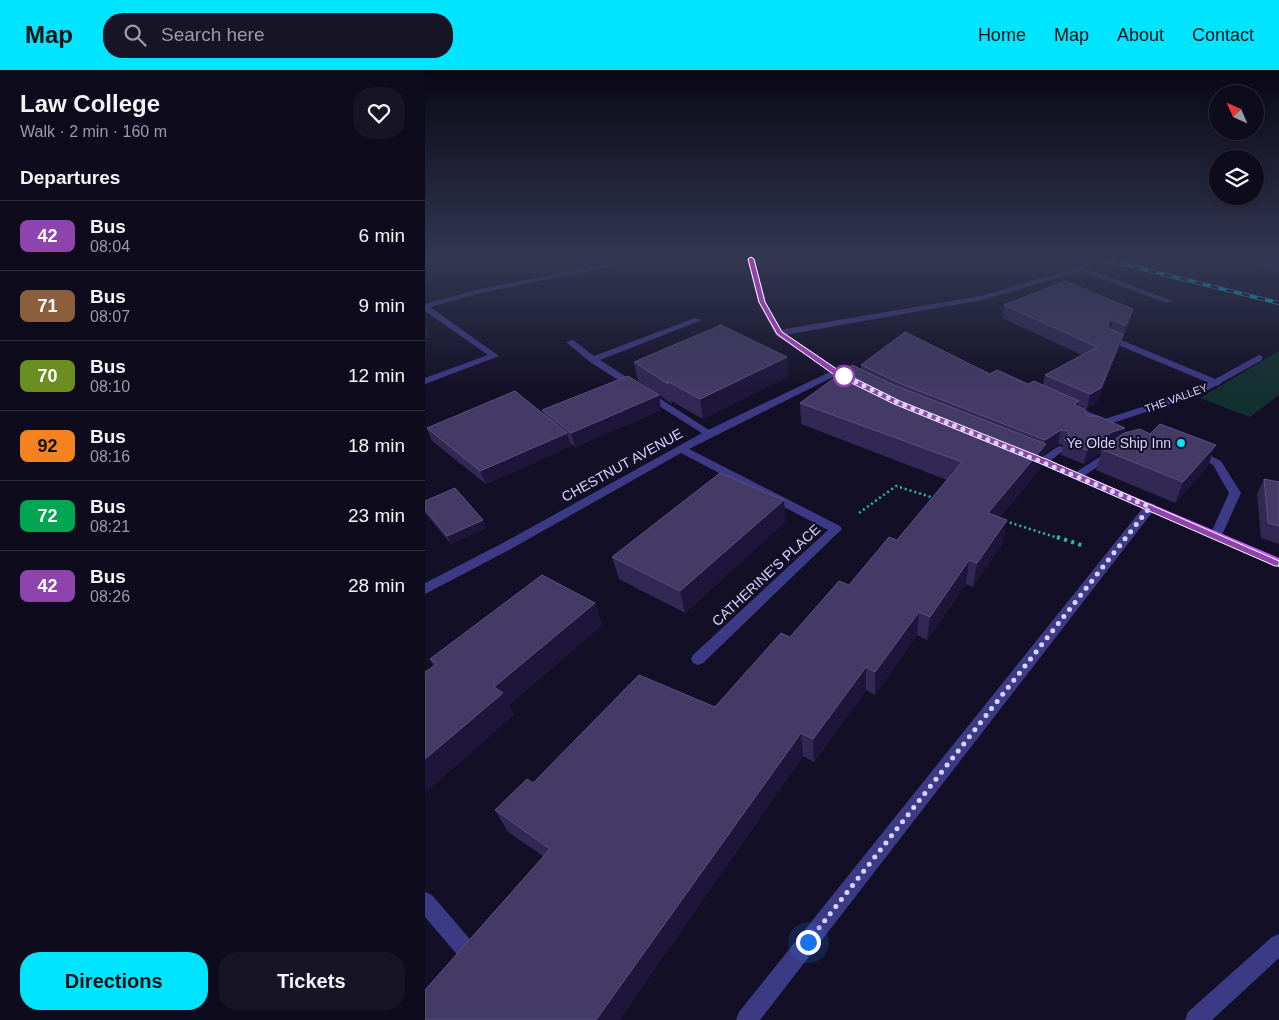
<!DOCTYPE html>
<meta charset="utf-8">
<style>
body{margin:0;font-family:Arial,sans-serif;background:#171425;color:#f1f3f6;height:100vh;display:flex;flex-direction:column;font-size:19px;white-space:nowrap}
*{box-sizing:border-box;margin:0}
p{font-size:16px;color:#9b9ba3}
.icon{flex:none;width:28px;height:28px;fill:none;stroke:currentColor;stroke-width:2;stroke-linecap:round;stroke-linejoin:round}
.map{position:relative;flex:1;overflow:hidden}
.side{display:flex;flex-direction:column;background:#0e0b1c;width:425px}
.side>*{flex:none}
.badge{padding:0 10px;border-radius:8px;font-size:18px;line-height:32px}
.needle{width:32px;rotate:315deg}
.fabs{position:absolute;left:784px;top:15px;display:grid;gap:10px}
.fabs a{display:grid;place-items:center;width:55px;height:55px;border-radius:50%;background:#0e0b1c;box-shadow:0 2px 8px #0003,0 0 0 1px #2e2b3b;font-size:25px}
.you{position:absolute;width:25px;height:25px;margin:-12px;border:4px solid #fff;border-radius:50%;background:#1a73e8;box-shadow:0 0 0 8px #1a73e833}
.map>.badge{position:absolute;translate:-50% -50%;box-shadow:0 0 0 2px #fff}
h2{padding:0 20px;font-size:19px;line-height:45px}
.round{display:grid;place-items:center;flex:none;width:52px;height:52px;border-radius:20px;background:#171425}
.head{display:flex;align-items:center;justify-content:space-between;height:85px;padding:0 20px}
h1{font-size:24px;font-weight:800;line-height:38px}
.action{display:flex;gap:10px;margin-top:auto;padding:10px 20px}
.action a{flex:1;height:58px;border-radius:20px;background:#00e5ff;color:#111;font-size:20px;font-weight:800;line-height:58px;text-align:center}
.action a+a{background:#171425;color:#f1f3f6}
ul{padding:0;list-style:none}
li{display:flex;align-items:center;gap:15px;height:70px;padding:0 20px;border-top:1px solid #2e2b3b}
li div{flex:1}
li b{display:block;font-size:19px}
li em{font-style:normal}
li .badge{min-width:55px;font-weight:700;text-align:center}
header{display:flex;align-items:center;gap:30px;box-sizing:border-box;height:70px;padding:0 25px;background:#00e5ff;color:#111}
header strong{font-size:24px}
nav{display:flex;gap:28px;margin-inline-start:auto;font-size:18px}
.search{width:350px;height:45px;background:#171425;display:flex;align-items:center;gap:12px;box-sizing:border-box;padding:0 18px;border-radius:20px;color:#9b9ba3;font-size:19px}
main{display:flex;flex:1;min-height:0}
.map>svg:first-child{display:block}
.green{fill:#12302f}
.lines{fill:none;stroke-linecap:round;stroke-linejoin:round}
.path-far1{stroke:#2fb8b0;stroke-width:2.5;stroke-dasharray:2 3;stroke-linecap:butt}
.path{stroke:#2fb8b0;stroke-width:4;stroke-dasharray:3 4.5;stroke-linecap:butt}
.lane{fill:#3d3a85;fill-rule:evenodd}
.street{fill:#3d3a85;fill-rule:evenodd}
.primary{fill:#c25bff;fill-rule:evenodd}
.rail-casing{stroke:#00e5ff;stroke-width:4}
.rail{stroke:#130f26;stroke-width:2.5;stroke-dasharray:8;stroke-linecap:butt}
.wall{fill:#312854}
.shaded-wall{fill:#1d163a}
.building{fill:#433a66;stroke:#5a527e}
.line{fill:#8e44ad;stroke:#fff}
.walk{stroke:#d9d4ff;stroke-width:5;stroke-dasharray:0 9}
.stop-dot{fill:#fff;stroke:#8e44ad;stroke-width:2.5}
.poi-dot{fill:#00e5ff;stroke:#130f26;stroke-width:2}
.labels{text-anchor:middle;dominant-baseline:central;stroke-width:4;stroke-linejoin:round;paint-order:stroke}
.far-street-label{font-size:11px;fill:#d9d4ff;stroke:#130f26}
.poi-label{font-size:14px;fill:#d9d4ff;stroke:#130f26;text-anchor:end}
.street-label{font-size:14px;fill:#d9d4ff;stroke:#130f26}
</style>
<header>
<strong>Map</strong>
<div class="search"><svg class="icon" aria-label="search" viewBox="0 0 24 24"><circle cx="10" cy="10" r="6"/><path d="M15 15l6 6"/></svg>Search here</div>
<nav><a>Home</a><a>Map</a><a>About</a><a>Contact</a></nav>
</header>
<main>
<section class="side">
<div class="head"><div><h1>Law College</h1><p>Walk · 2 min · 160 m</p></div><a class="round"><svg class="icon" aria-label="heart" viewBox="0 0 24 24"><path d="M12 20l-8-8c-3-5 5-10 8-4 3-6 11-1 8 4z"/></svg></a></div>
<h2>Departures</h2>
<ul>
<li><span class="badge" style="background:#8e44ad;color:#fff">42</span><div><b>Bus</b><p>08:04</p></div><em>6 min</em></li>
<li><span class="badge" style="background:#8b5e3c;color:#fff">71</span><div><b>Bus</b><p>08:07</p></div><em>9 min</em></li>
<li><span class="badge" style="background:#6b8e23;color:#fff">70</span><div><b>Bus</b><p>08:10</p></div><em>12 min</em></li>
<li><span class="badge" style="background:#f58220;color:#111">92</span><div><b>Bus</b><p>08:16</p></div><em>18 min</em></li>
<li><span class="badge" style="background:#00a651;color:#fff">72</span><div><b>Bus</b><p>08:21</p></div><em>23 min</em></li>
<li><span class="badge" style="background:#8e44ad;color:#fff">42</span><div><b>Bus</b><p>08:26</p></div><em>28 min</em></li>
</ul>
<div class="action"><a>Directions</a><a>Tickets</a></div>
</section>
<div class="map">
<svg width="854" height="950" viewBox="0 0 854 950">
<rect width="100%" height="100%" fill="#130f26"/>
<path class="green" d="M854 281V325L825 347 775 328Z"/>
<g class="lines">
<path class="path-far1" d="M434 443 471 416 509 428
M580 451 636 469"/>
<path class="path" d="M632 467 659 476"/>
<path class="lane" d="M205 189H220L56 223 5 237 74 286 0 314V308L63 285 0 241V234L55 219Z
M806 189H819L854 198V202Z
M270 248 277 250 175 290 287 362 288 364 283 367 165 292 141 272 148 270 169 286Z
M684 265 795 311 797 313 792 316 789 315 681 270V266Z
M645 334 683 350 684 352 679 355 675 354 641 339 640 337Z
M771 378 796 391 816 423 797 465 791 469 785 465 804 423 788 395 767 383 766 381 767 379Z
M687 379 691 380 692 382 691 384 656 408H648L646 406 648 404Z
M0 822 7 825 49 874 52 881 49 888 42 891 35 888 0 847Z
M854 864V888L787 950H760L763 942 847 867Z"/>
<path class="street" d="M656 197 748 231 741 233 656 201 557 230 354 266 350 263 354 260 556 226Z
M834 285 837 286V290L776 324 672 358 668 359 663 356 664 354 770 320Z
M411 299 414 300V304L264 379 415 456 417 459 278 593 273 595 268 593 266 589 268 585 403 460 256 383 84 480 0 524V513L76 474 279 362Z
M634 376 638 377 639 379 638 381 622 393H614L613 391 614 389Z
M725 433 729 434 731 437 729 440 335 950H311L314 942 721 434Z"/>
<path class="primary" d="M322 189H330L341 232 357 261 414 300 432 309V313H426L408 304 351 265 333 232Z
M604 382 854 488V497L600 387 599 385Z"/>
<defs>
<path id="rail" d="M677 189 854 233"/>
</defs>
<use href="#rail" class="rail-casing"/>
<use href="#rail" class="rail"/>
</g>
<path class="wall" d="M579 235 705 252 698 269 697 268 694 278 672 332 662 339 653 335V336L663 346 698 364 783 396 750 433 671 400 676 382 659 394 636 385 638 375 633 374 619 383 617 396 575 447 578 473 548 517 541 514 502 570 492 565 450 625 441 620 389 692 378 686 194 950H0L118 786 83 762 70 740 108 713 290 637 365 567 424 515 472 470 522 410 376 354 375 333 436 299V295L565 304 603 314 618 315 620 305 657 285 577 248Z
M209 292 364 306 278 349 246 331 247 334 213 311Z
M117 340H236L150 377 145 373 146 376 61 414 7 371 2 358 119 344Z
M839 409 854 412V474L836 468 832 424Z
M0 431 61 458 26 474 0 443Z
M361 451 260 543 194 509 187 487Z
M170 533 177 555 84 635 89 645 8 596 5 589Z"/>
<path class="shaded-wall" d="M708 239 705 252 698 269 701 256Z
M688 250 685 263 683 252Z
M0 251 5 268 0 269Z
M698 264 694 278 672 332 662 339 665 324Z
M362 287 364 306 278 349 275 329Z
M234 325 236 340 150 377 146 363Z
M654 331 651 345 649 334Z
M700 358 696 373 676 379V382L659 394 662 380 687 362Z
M636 360 633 374 619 383 617 396 559 466 563 443 618 377 620 370Z
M142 363 146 376 61 414 55 401Z
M791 375 783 396 750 433 758 412Z
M359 430 361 451 260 543 255 521Z
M58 450 61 458 26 474 22 466Z
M582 450 578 473 548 517 552 493Z
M544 490 541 514 502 570 505 547Z
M170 533 177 555 84 635 89 645 0 723V689L69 617Z
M494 542 492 565 450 625V602Z
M441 597V620L389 692 388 669Z
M376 663 378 686 194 950H171Z"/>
<path class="building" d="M640 211 708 239 701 256 688 250 683 252 684 259 698 264 676 318 665 324 620 305 672 277 579 235Z
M296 255 362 287 275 329 242 311 243 314 209 292Z
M480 262 565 304 572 300 603 314 609 311 654 331 649 334 661 340 660 343 663 346H673L700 358 687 362 662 380 639 370 644 365 642 361 636 360 620 370 476 314 436 295Z
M427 295 469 315 621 374 563 443 582 450 552 493 544 490 505 547 494 542 450 602 441 597 388 669 376 663 171 950H0V920L125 779 70 740 102 709 108 713 214 605 290 637 356 563 365 567 414 511 424 515 464 467 472 470 537 392 375 333Z
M203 306 234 325 146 363 117 340Z
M90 321 142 363 55 401 2 358Z
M735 354 791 375 758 412 676 379 699 363 715 359 725 364Z
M295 403 359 430 255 521 187 487Z
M839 409 854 412V456L843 453Z
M30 418 58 450 22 466 0 439V431Z
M117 505 170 533 69 617 78 623 0 689V602L12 594 5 589Z"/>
<linearGradient id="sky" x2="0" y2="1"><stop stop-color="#0a0815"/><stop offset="0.59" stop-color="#333752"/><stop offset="1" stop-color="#333752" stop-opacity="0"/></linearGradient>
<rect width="854" height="322" fill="url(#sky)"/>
<path class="line" d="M326 187 329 189 340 232 357 262 413 300 475 331 621 389 854 491V496H850L614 393 469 334 408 304 352 264 334 232 323 189Z"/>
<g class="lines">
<path class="walk" d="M383 872 725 437 472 332 419 306"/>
</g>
<circle class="stop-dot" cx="419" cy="306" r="10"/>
<circle class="poi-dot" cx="756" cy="373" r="5"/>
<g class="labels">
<g class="far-street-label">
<text transform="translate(751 328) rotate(-20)">THE VALLEY</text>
</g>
<g class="poi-label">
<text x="746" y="373">Ye Olde Ship Inn</text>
</g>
<g class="street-label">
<text transform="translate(197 395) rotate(-29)">CHESTNUT AVENUE</text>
<text transform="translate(341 505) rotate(-43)">CATHERINE'S PLACE</text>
</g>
</g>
</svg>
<div class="fabs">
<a><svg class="needle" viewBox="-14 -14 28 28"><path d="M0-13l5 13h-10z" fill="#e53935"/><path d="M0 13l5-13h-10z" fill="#9b9ba3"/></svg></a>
<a><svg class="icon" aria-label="layers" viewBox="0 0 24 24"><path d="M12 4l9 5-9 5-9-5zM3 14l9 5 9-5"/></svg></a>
</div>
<div class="you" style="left:383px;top:872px"></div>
</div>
</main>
